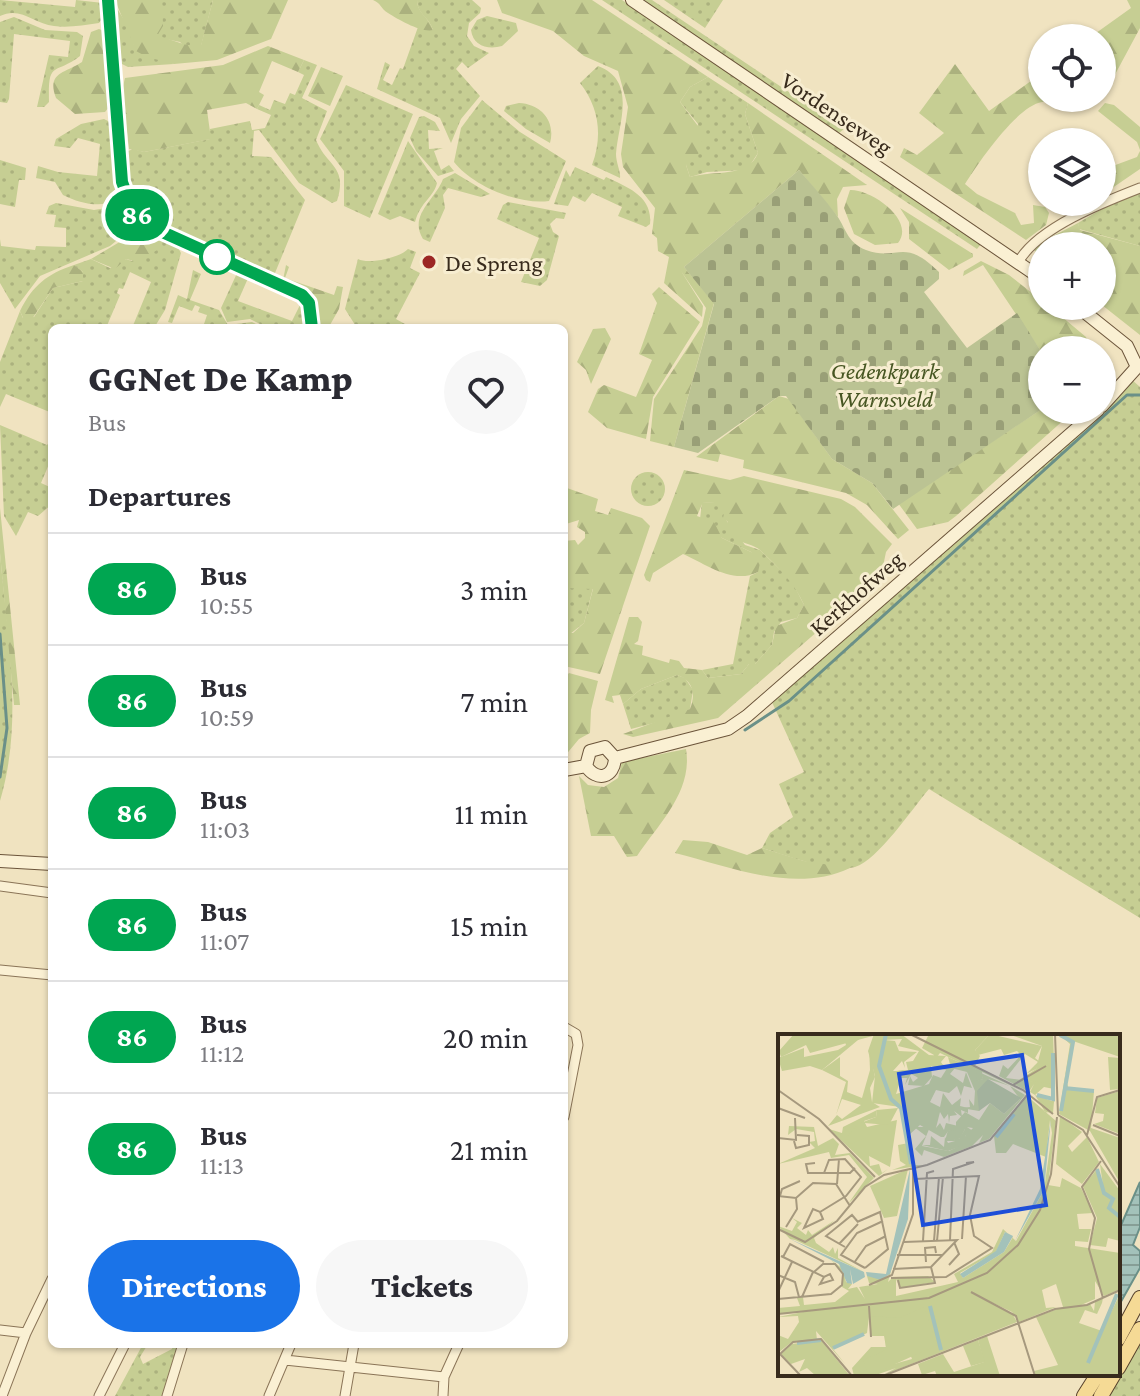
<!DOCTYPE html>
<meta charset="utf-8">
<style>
body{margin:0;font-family:"Crimson Pro",serif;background:#f7f7f7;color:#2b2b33;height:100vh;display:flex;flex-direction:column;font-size:30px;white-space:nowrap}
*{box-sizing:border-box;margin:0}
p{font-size:26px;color:#7c7c81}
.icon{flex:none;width:44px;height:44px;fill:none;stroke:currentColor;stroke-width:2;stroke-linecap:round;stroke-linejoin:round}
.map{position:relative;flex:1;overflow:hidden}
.drawer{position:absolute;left:48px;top:324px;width:520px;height:1024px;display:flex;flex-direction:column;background:#fff;border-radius:12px;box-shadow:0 2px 6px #0004}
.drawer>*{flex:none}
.badge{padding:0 16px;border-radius:26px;font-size:28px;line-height:52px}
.tools{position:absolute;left:1028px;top:24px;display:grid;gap:16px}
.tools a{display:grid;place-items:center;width:88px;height:88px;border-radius:50%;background:#fff;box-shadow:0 2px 6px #0004;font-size:40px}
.map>.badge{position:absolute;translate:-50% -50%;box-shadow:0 0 0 4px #fff}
h2{padding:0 40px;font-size:30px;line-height:72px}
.round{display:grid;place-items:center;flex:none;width:84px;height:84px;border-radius:42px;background:#f7f7f7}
.headline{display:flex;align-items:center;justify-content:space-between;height:136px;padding:0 40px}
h1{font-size:38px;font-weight:800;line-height:60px}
.primary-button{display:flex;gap:16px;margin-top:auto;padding:16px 40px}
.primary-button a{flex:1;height:92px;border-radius:48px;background:#1a73e8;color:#fff;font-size:32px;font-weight:800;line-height:92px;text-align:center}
.primary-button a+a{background:#f7f7f7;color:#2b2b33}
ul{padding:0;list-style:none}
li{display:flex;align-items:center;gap:24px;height:112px;padding:0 40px;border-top:2px solid #e1e1e2}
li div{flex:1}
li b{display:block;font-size:30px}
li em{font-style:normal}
li .badge{min-width:88px;font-weight:700;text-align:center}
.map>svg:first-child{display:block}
.grass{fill:url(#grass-dots)}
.forest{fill:url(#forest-firs)}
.cemetery{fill:url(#cemetery-stones)}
.water{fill:url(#water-rules);stroke:#6a9088;stroke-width:2}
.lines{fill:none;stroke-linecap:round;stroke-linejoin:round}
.stream{stroke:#6a9088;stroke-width:3}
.street-casing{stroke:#8a7457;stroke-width:11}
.secondary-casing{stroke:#6b543a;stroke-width:14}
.primary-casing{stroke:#57412c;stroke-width:16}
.street{stroke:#faf0d3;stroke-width:9}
.secondary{stroke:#faf0d3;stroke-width:12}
.primary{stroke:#f5da95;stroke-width:14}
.line-casing{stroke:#fff;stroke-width:18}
.line{stroke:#00a651;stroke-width:12}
.stop-dot{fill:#fff;stroke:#00a651;stroke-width:4}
.poi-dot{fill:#9c2724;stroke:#f7edd0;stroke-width:3}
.labels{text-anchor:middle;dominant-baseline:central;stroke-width:6;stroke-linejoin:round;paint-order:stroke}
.street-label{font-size:24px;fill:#382b1c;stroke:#f7edd0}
.poi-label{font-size:24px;fill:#382b1c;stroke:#f7edd0;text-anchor:start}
.park-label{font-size:24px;font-style:italic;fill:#475622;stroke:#f7edd0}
.inset-river{fill:none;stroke:#a3c2ba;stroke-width:4}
.inset-road{fill:none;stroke:#a6997e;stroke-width:2}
.view{fill:#1d4ed8;fill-opacity:0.15;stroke:#1d4ed8;stroke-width:4}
.inset-edge{fill:none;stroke:#382b1c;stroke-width:4}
</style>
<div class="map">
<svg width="1140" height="1396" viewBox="0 0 1140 1396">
<defs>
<pattern id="grass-dots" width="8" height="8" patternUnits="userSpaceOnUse" patternTransform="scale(2)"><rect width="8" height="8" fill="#c6ce93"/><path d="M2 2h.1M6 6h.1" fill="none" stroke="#abb17e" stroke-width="1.8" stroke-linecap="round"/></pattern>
<pattern id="forest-firs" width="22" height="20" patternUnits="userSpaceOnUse" patternTransform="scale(2)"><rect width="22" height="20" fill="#c6ce93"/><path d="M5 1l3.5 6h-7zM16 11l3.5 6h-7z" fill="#abb17e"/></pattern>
<pattern id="cemetery-stones" width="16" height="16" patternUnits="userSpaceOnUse" patternTransform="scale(2)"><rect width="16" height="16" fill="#bbc393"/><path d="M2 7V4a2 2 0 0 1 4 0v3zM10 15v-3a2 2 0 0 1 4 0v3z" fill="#999f77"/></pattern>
<pattern id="water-rules" width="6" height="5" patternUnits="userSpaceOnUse" patternTransform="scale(2)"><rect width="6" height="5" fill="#a3c2ba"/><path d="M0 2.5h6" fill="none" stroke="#869e96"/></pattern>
</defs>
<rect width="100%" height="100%" fill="#f0e3c0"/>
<path class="grass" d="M0 0 75 7 76 0 103 3 104 16 99 23C84 25 69 28 54 26 34 24 21 6 0 16Z
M112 0 132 33 134 45 174 64 128 67 122 64Z
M162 0H213L201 46 185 47 180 42 156 37 162 18Z
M417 0H472L481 8 480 13 469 23 467 36 474 46 489 53 468 68 462 62 456 69 480 96 461 119 451 143 440 118 377 89 385 62 390 65 383 80 392 85 400 68 403 69 418 27 433 30C429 17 417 14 417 0Z
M602 0H622L981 244 977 249Z
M641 0H652L844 129 839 133Z
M664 0H723L705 28Z
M487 16 516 23 518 31 502 46C488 50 473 46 471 30L477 20Z
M14 17 45 30 77 32 83 36 80 56C54 76 48 59 49 102L44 107H37L49 55 68 57 70 41 14 34 9 99 7 103 0 102V22Z
M304 60 317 65 302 98 327 111 316 140C327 167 348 166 337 201L332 203 299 183 259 130 254 131 252 156 271 157 305 200 275 273 267 275C213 252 110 230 126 152L133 149 144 152 210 139V129L250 121 252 130 265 128 271 115 257 109 259 105 270 110 274 100 285 104 290 93 295 95 304 75 298 72Z
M598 66C638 81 618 124 616 154 616 163 621 172 620 178L592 165C603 136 599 107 580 83Z
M708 77 748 103 745 114 758 153 747 170 707 172 690 177 686 165 698 124 680 102 690 87Z
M346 85 413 114 370 218 344 206V171L320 139Z
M482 100 520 132 566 161 549 201C518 205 473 186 454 162L461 128Z
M519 103C541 104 556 121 550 143L526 129 504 111 506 106Z
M424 116 435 122 440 131 428 130 429 149 443 148 434 151 441 170 449 165 454 171 438 176 416 151 410 138 419 117Z
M104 119 114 124 116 132 119 200C100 208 81 204 63 195L55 182 36 178 38 166 58 172 97 176 100 144 78 138 70 148 54 146 56 139 81 124Z
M408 141 437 183C434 197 421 201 415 222L400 216 390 220 378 214Z
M0 160 26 168 25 180H19L15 207 0 204Z
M575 167 604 180 606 177C627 187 653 196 650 224L646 227 618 216 622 207 592 193 585 202 573 196 568 206 554 204 566 170 570 177Z
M455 173 490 194 481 197 448 188 443 195 445 208 430 242 423 239C408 215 436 199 443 179Z
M1140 192V246L1079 229 1078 223 1117 200Z
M508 202 566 213 564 219 556 218 550 224 553 232 559 236 547 280 540 286 521 282 539 238 497 219 503 205Z
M56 203 94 210 125 205 139 222 110 246 40 276 15 309 0 283V239L1 246 35 250 36 246 66 247V228L54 227 56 215 46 214 49 206Z
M144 228 176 244 181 253 165 310 154 328H132L151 282 130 272 123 289 119 288 117 293 120 295 106 328H52V413L6 394 0 407V362L20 311 23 318 34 317 53 288 83 281V272L74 265 91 259 110 268 126 259 132 261 148 236 133 234Z
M408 249 416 252 410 268 420 273 396 319 412 328H357L345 309 358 259C369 265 401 257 408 249Z
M193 270 201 274 190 300 219 310 228 325 252 322 264 328H206L203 327 207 315 198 312 200 307 195 305 192 311 179 306 172 323 168 322 178 295 187 299Z
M238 271 249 276 238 301 292 321 302 301 307 328H268L250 319 227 322 221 308Z
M1131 379 1140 387V918L929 789C912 809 878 860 855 867 832 873 785 855 762 848L770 833 793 817 779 784 804 772 771 700 1070 442Z
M0 425 47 445 52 439V457L41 483 52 488V504L38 516 28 512 16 536 4 516Z
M631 489a17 17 0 1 1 34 0a17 17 0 1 1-34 0Z
M702 502 726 503V520L745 545 760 550 792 581 804 605 797 618 781 622 774 632 772 645 755 664H749L741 674 708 678 702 670 733 664 750 576 758 572 751 552 722 538 707 520 700 519Z
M0 553C7 636 24 720 0 801Z
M564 588H593L584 623 570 634 564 633Z
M677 675 685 678 693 690 690 709 673 718 631 729 623 704 641 689Z
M1140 1336V1396H1105Z
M143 1344H148L140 1357 143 1364 172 1349 173 1344H180L164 1396H115Z"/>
<path class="forest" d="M115 0H162L163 26 157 36C174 39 185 48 201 45L213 0H288L271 39 217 60 174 64 147 57 136 51Z
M373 0H417C417 13 429 17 433 30 422 33 399 20 388 13 380 8 382 4 373 0Z
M497 0H592L708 77 690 87 680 102 704 134 698 155 686 165 690 177C715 170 748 178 758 153L745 114 748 103 867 185 843 187 837 199 838 217 799 170 684 267 714 303 674 447 650 441 654 399 702 326 706 308 681 271 703 306 702 317 664 283 669 257 658 251 657 238 652 234 655 208 623 167 621 154 628 107 618 71 584 56 553 31 502 13Z
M1127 0H1140V28L1111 82 1102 90V38H1089L1131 8Z
M99 29 106 32 113 102 105 112 75 114 56 98C46 72 66 73 82 62L91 32Z
M268 46 304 60 298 72 272 61 259 92 264 95 257 109 246 103 207 110 211 139 144 152 129 149 122 90 125 78 223 65Z
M955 64 989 111 1042 73V98H1079C1066 101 1054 101 1042 102 1017 106 978 163 965 184L977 194 1015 213 1021 225 1034 223 1033 205 1045 207 1049 213 1046 225 1026 240 900 157 904 148 917 155 944 133 919 113Z
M321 67 343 76 330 106 308 96Z
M1105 103 1114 105 1140 127V150L1137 142 1098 111Z
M1140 151V169L1102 195V170L1137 157Z
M850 190C871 189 916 220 898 243L875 245 854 234 844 208Z
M900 208 973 254V257L949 270 909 239V222Z
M1078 223 1080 230 1140 246V335L1102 305V246H1042V257L1034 250 1036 245Z
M133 234 153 238 157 250 138 262 126 259 115 269 91 259Z
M981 261 1009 275 1042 301V306H1049L1086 337 1091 350H1042V353L983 265 963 276 964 271Z
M74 265 83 272V281L53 288 30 322H25L20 311C33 285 47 274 74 265Z
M286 265 289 267 285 278 334 295 337 286 343 287 339 309 330 325H317L308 295 283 280Z
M659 287 700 322 653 397 646 439 607 428 588 412 598 389 604 385 636 397 652 360 639 354 657 303 652 294Z
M605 328 611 339 591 384 586 370 577 362 593 329Z
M779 396 789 399 832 459 872 483 909 530 898 539 867 505 846 493 743 468 744 460 720 454 718 462 696 457Z
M1042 409 1075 410 956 516 948 522 917 529 898 503Z
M684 470 730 480 744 476 841 499 855 507 892 544 886 552 881 576 718 718 633 737 623 734 690 709C696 694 693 680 677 675L641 689 623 704 620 695 612 696 614 703 605 700 629 617H638L642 622 638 641 634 644 643 646 642 655 669 663 670 659 679 661 684 668 702 670 708 678 741 674 749 664H755L772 645 776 626 797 618 804 605C795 583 777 566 760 550 750 542 737 544 727 532L728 522 723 518 726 504 703 502 697 516 714 522 722 538 751 552 760 563 758 572C733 585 706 564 683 554L653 573 650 582 646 580 644 575Z
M567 488 598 499 595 511 608 515 611 508 642 518 650 526 600 674 564 666V633H573L584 623 593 589 564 588V541L575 540 578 545 585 538V532L577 527 579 520 566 524Z
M0 508 20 705H14L0 553Z
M569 673 598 681 591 710 590 733 579 739 564 757V678Z
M686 749C693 791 660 822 637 856L627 857 614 836H591L579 776 588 785 604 787 618 778 622 762Z
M683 840 708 842 747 855 762 848 804 861 850 868C795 894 731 867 675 853Z"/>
<path class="cemetery" d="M799 170C811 184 824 198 835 213 846 227 846 242 866 250 899 262 902 236 939 272V279L924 292 967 348 1017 313 1042 353V409L893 509 872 483 832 459 786 396H779L698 453 674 447 714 304 684 267Z"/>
<path class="water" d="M1140 1182V1227L1133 1245 1140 1251V1268L1118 1307V1232Z"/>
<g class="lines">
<path class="stream" d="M0 634 7 728 0 777
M745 730 789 701 1127 395H1140"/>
<defs>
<path id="street" d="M1019 261C1039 227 1104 202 1140 188
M0 886 52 893
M0 970 52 975
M564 1027 576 1034 578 1045 564 1117
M0 1330 26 1333
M285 1360 444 1377
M2 1396 26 1333 52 1279
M99 1396 125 1344
M167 1396 183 1344
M269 1396 291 1344
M345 1396 354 1344
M443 1396 444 1377 459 1344"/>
<path id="secondary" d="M632 0 1042 279
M1077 306 1127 346 1137 367
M1102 406 1137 367
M615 758 728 729 747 716 1098 410
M586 766 590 751 605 747 615 758
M586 766C597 782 614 778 615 758
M564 770 586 766
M0 861 52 864"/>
<path id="primary" d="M1118 1339 1140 1298
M1118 1368 1140 1329
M1084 1396 1098 1374
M1101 1396 1114 1374"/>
</defs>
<use href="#street" class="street-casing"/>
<use href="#secondary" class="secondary-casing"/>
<use href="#primary" class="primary-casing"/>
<use href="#street" class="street"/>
<use href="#secondary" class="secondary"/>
<use href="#primary" class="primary"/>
</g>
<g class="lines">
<defs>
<path id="line" d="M108 0 122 182 132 209 149 226 302 295 309 303 312 328"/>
</defs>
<use href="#line" class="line-casing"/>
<use href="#line" class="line"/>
</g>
<circle class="stop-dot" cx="217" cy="257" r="16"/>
<circle class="poi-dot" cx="429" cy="262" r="8"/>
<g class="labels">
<g class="street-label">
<text transform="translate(837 113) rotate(34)">Vordenseweg</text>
<text transform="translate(856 593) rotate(-41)">Kerkhofweg</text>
</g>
<g class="poi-label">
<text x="445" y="262">De Spreng</text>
</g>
<g class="park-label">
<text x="885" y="370">Gedenkpark<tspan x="885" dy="28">Warnsveld</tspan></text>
</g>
</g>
<g transform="translate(778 1034)">
<rect width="342" height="342" fill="#f0e3c0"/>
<path d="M96 0H108L106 6 117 7 121 17 139 18 126 28 127 34 124 27 115 37H133L141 44 133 40 127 51 129 44H123L118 60 151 50 155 41 163 44 168 36 163 30 177 34 172 40 185 49 188 38 194 54 186 52 183 62 179 52 171 59 158 56 152 68 162 73 165 59 174 71 183 64 182 72 190 74V79L183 76 184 83 176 77 179 81 172 82 171 89 170 80 166 85 162 78 158 94 162 89 166 96 168 89 180 92 181 105 187 95H181L192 86 189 93 195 97 187 102 194 103 192 109 170 117 144 111H152L153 102 166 113 167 103 170 109 177 107 171 96 166 103H163L142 91 131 101 134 131H146L114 136 128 131 122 127 120 111 131 109 122 73 94 69 97 42 90 17ZM151 0H212L197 16 202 22 197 32 244 57 204 38 205 45 198 48V36L162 19 154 29 156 21 144 14ZM230 0H275L277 57 275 79 267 78 257 61 274 67 276 51 241 46 258 35 264 12ZM281 0H342V23L295 7 287 44 291 55 316 57 313 94 342 104V149L312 97 281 80 292 10ZM65 1H86L44 36 32 32 4 37 0 24 26 14V23L60 16 68 11ZM330 23 342 24V55L332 56ZM342 57 341 64 342 100 316 90 325 87 326 80 317 79 319 64ZM248 61 278 87 270 151 282 153 284 144 303 154 315 179 299 180 301 195H313L310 208 297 207V212L342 219V255L326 262 317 247V265L303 271 312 270 316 277 317 268 325 264 324 269 319 280 307 276 301 289 324 297 342 260V342H258L256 337 280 331 258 283 285 273 278 250 264 256 268 274 278 273 241 288 234 278 194 259 235 281 239 288 103 342 118 334 95 342H76L74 334 93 313H108L106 302H93L91 283 89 299 55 315 68 331 38 297 39 306 15 307 1 318 0 301 10 305 21 288 20 282 0 283 25 278 0 280V274L22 272 19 264 25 263 26 271 57 268 71 257 64 253 65 238 53 226 65 235 68 248 74 250 70 255 79 253 87 265 81 253 100 250 91 249 89 242 110 243 118 217 110 248 115 243 150 242 157 248 122 254 118 245V262L180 248 176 240 214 218 225 195 238 207 266 156 274 99 272 86 268 123 235 110 228 119H218L216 102ZM227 198 235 203 226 218 185 244 182 239 218 218ZM108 307 113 315 127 307 134 325 116 330 120 326 116 327ZM99 76 98 83 86 87 89 93 119 86 112 133 91 122 92 132 101 130 104 139 110 135 101 142 51 95 64 99 65 93ZM282 82 304 98 290 112 294 118 309 103 321 128 304 150 278 130ZM11 92 36 93 40 112 55 104 61 110 57 121 72 119 96 144 70 170 89 143 71 121 53 124 51 118 0 130 37 114 31 108 37 107 36 98 18 95 10 101ZM320 134 326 159 335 165 331 174 342 183V207L330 204 328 213 312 211 319 184 305 152ZM14 184 24 189 19 194 28 201 30 196 34 201 57 186 36 204 38 209 51 218 55 213 57 220 60 214V224L86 238 17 206 12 205 5 220 12 205 0 192 14 197 19 188ZM209 302 222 342H159L157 337 144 341 140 330 165 320 176 338 206 328 200 306ZM43 306 72 342H38L29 334 21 338 27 325 13 330 3 320 14 310Z" fill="#c6ce93" fill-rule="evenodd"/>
<path d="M108 0H123L151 21 168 22 163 28 168 36 153 32 154 43 146 52 130 51 132 42 135 48 140 44 133 36 130 38 119 36H130L128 28 135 27 141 17 120 12 124 5 105 6ZM212 0 264 12 257 24 262 28 258 35 248 40 260 28 247 20 228 44 276 50V55L266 53 257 61 252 58 256 50 251 58 221 42 225 31 230 35 243 21 239 17 226 21 223 15 200 21 197 16ZM91 13 97 43 92 54 94 68 102 73 50 92 59 81 64 85 83 71 64 65 58 81 68 48 44 36 62 23V42L70 47 69 58 84 64 92 36ZM170 23 199 36 198 47 205 45 203 39 234 53 247 61 211 105 201 109 205 101 194 112 166 123 146 116 144 122 137 115 148 102 136 93H152L144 112 171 117 193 106 187 102 195 94 188 93 182 105 176 101 177 107H167L170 96 178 97V88L187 78 201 86 212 69 226 80 242 65 232 52 210 45 201 77 183 74 192 73 191 65 196 72 197 57 189 38 173 34ZM120 74 111 91 86 89V104L72 110 68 104 80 90 98 83 99 76ZM322 130 342 157V183L330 173 335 165 326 159ZM200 306 207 328 193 332 185 312Z" fill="#c6ce93"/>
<path d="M210 45 243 64 226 80 212 69 201 77 199 57Z" fill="#bbc393"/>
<path d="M16 0H102L32 19 28 11 3 23 1 17ZM130 135 119 182 106 184 92 152ZM146 273 159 311 91 342 85 326 108 316 107 300 94 302 92 282 121 284Z" fill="#c6ce93"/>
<path d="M273 85 266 156 237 207 262 155ZM132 135 130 185 112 240 103 246 89 242 88 238 108 240ZM227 198 235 202 226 218 185 244 182 240 218 217ZM12 205 86 238 87 243 75 250 72 235 74 250 69 249 61 230Z" fill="#a3c2ba"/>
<path class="inset-river" d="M108 0 101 32 113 65 123 74 133 130M282 1 295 8 283 77M286 54 316 57M259 61 275 65V19M218 103 236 80M319 135 326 159 335 165 331 174 342 183M152 272 163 316M19 309 43 306M55 314 86 300M310 329 339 260"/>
<path class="inset-road" d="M132 0 245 56 275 80M277 0 280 81M235 51 268 32M0 56 41 85 97 143M0 74 27 84M280 81 305 96 342 153M315 91 342 102M309 101 319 63 342 56M0 104 18 106 17 84M16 107 18 114 31 111V102L19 101M323 127 304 153 317 184 311 215 325 264M37 129 28 130 30 139H72L77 134M59 150 61 125M0 162 18 164 35 149 58 150 72 172M2 162 4 155 22 147M42 178 45 185 26 194 35 175 42 178 68 162 83 143 67 125 51 126 46 139M79 188 102 178 110 215 87 234M8 193 19 175 18 164M0 195 27 208 59 187 87 153 106 141 149 131 212 106 250 60M184 205 188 142M172 206 175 135 196 128 188 129M145 207 149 139 156 137M156 207 161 143M159 207 165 143M61 210 80 190M67 213 48 202 74 181 80 188M119 221H164M3 222 46 243 52 240 55 246 42 250 46 243M5 223 12 210 46 228M148 228 147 214 157 213 158 219M76 229 88 212 108 202M171 231 181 220 176 208M87 234 63 221 79 199 105 187M115 235 153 233 179 206 126 208M0 241 17 248 21 263M113 244 168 243 214 214 196 202 192 181 201 142 136 145M120 246 122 254 157 249 153 233M91 251 114 241 135 180V133M0 258 14 228M193 258 238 282 257 342M24 263 35 238M0 265 53 260 64 251 65 240 57 230H45L36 238M91 272 93 303M0 280 151 264 209 239 240 211 262 176 273 140 279 83M2 320 15 308 43 305 74 342M2 320 23 342M105 342 277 275 309 271 342 256"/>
<path class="view" d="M244 21 268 171 145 191 121 40Z"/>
<rect width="342" height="342" class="inset-edge"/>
</g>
</svg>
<div class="tools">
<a><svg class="icon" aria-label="locate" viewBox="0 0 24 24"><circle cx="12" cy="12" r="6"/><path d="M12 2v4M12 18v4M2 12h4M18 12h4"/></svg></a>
<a><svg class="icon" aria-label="layers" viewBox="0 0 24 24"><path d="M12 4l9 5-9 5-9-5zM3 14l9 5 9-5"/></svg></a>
<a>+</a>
<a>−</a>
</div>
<b class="badge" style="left:137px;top:215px;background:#00a651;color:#fff">86</b>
<section class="drawer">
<div class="headline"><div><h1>GGNet De Kamp</h1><p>Bus</p></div><a class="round"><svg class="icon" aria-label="heart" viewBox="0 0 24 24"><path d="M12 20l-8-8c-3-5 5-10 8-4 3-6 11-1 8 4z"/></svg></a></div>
<h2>Departures</h2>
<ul>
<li><span class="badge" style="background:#00a651;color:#fff">86</span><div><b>Bus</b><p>10:55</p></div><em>3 min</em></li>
<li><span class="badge" style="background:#00a651;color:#fff">86</span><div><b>Bus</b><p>10:59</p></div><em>7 min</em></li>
<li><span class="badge" style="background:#00a651;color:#fff">86</span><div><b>Bus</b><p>11:03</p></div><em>11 min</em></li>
<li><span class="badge" style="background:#00a651;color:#fff">86</span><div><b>Bus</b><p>11:07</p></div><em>15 min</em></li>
<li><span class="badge" style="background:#00a651;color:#fff">86</span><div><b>Bus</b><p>11:12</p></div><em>20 min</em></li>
<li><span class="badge" style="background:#00a651;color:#fff">86</span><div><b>Bus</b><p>11:13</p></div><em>21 min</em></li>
</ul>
<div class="primary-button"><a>Directions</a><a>Tickets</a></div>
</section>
</div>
